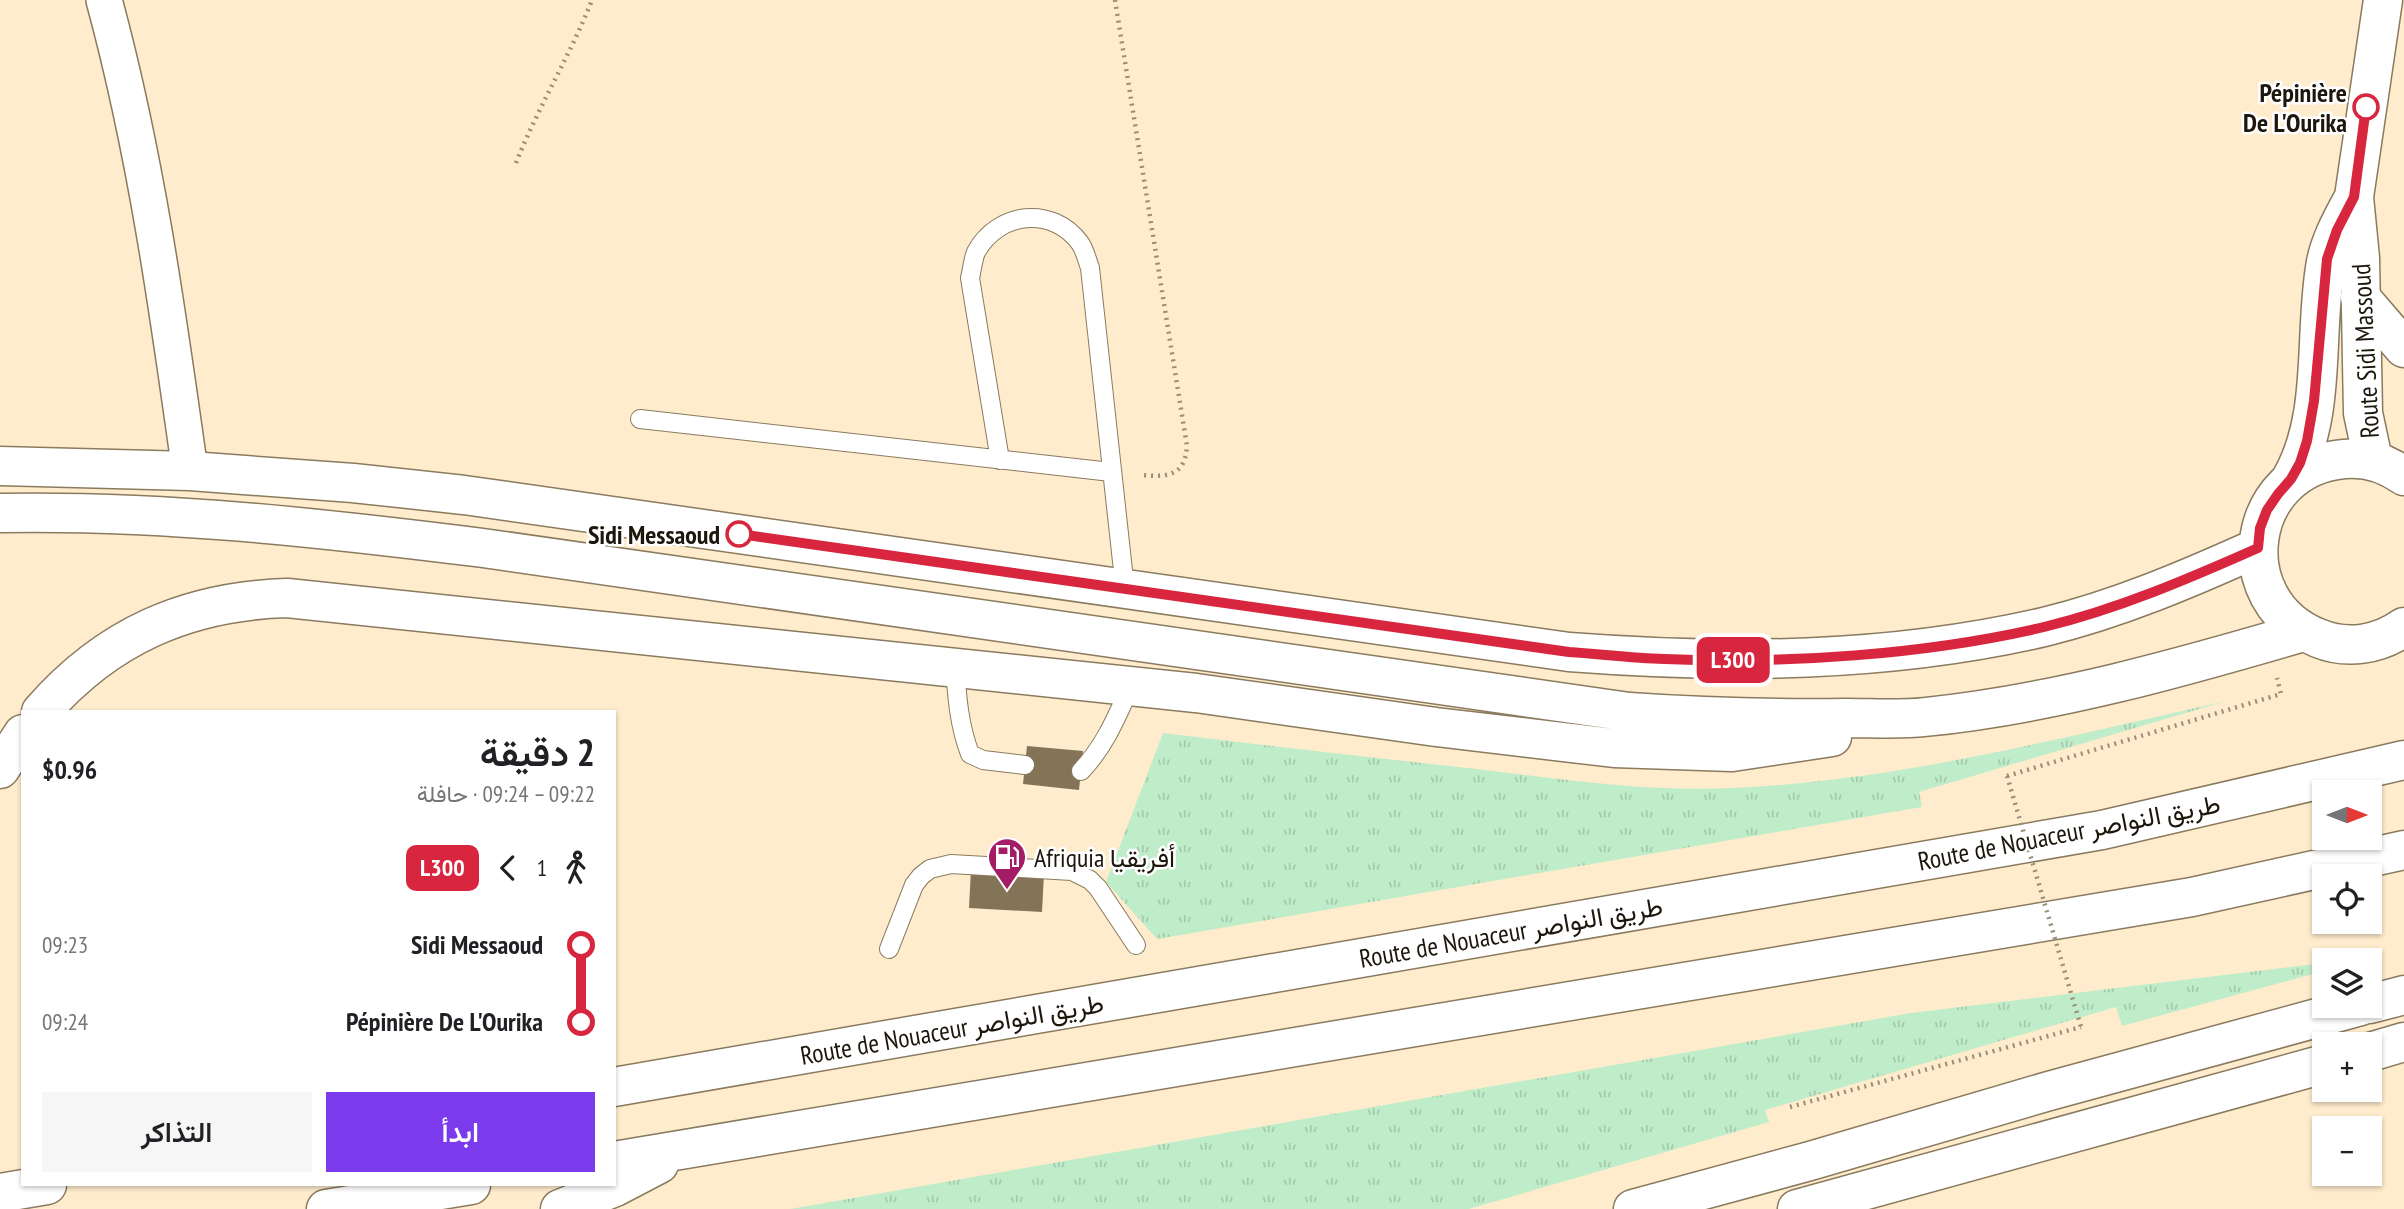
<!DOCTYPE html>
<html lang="ar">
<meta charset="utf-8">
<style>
body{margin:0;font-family:"PT Sans Narrow",Vazirmatn,sans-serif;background:#f6f6f6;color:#202124;direction:rtl;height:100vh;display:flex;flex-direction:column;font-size:26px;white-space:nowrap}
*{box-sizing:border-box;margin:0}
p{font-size:23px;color:#757577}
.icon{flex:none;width:38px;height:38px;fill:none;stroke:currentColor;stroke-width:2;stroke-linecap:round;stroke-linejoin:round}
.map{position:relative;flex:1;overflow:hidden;direction:ltr}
.side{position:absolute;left:21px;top:710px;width:595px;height:476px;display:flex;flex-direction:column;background:#fff;border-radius:0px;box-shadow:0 2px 5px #0004;direction:rtl}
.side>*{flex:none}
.badge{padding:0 14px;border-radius:10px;font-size:24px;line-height:46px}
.needle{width:46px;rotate:90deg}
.buttons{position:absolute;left:2312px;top:780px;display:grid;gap:14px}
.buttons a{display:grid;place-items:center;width:70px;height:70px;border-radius:0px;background:#fff;box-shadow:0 2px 5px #0004;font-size:35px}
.map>.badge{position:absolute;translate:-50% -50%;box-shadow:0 0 0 4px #fff}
.legs{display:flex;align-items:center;gap:10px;height:77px;padding:0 21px;font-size:23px}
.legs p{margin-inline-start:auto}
.head{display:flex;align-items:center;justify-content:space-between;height:119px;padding:0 21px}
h1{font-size:38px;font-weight:600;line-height:52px}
.button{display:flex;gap:14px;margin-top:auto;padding:14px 21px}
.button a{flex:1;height:80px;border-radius:0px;background:#7c3aed;color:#fff;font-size:28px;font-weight:600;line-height:80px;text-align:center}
.button a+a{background:#f6f6f6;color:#202124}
ul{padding:0 21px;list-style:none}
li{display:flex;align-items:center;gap:24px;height:77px;font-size:26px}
li i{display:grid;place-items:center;width:10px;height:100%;margin:0 9px;background:currentColor}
li i::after{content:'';width:18px;height:18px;margin:-9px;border:5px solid;border-radius:50%;background:#fff}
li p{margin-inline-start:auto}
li:first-child i{background:linear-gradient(#0000 50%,currentColor 0)}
li:last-child i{background:linear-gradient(currentColor 50%,#0000 0)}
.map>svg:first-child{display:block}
.grass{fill:url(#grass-tufts)}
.building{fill:#837357}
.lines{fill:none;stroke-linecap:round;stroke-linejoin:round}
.service-casing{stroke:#8a7a5e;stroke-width:20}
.minor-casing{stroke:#8a7a5e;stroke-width:38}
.tertiary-casing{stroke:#8a7a5e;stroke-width:41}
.secondary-casing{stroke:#8a7a5e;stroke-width:41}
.trunk-casing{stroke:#8a7a5e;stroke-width:41}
.path{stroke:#9a8e77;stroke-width:4.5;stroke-dasharray:2 5;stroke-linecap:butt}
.service{stroke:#fff;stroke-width:18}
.minor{stroke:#fff;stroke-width:35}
.tertiary{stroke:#fff;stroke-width:38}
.secondary{stroke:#fff;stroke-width:38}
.trunk{stroke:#fff;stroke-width:38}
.path-bridge{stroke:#9a8e77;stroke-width:4.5;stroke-dasharray:2 5;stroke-linecap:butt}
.line-1-casing{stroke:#fff;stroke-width:16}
.line-1{stroke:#d7263d;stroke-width:10}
.stop-1-dot{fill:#fff;stroke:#d7263d;stroke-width:3.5}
.labels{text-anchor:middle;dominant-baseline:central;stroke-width:5;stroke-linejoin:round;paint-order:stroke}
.stop-label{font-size:26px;font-weight:bold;fill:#1c160b;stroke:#fff;text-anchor:end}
.street-label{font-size:26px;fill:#1c160b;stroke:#fff}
.poi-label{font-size:26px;fill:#1c160b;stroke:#fff;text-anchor:start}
</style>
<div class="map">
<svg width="2404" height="1209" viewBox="0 0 2404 1209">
<defs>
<pattern id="grass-tufts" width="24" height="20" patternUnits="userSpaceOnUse" patternTransform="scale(1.75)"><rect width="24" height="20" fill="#c0edc9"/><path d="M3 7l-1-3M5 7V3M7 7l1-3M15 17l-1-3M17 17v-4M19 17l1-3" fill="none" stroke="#a4caab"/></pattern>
</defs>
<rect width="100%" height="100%" fill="#feeccd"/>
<path class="grass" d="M2226 701 1919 792 1922 807 1157 939 1106 882 1163 733C1270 746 1378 758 1485 770 1567 780 1649 792 1732 788 1899 781 2064 737 2226 701Z
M2324 963V971L2122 1026 2116 1007 1765 1110 1769 1122 1469 1209H790L1911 1013Z"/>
<path class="building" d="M1027 746 1083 751 1079 790 1023 784Z
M971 869 1044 873 1042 912 969 908Z"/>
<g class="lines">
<defs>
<path id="service" d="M640 419 1111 472
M1000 460 970 278C972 270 973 259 976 252 998 212 1052 205 1080 243 1085 250 1087 260 1090 268L1125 589
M955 667C957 697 959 725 970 754L983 760 1025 765
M1081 771C1105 746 1117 716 1131 685
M889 949 914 885 921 876 930 869 951 864 1072 871 1090 880 1098 888 1136 945"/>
<path id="minor" d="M104 0C146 154 168 313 190 471"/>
<path id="tertiary" d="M2373 460 2363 413 2360 258 2354 197 2383 0
M2291 479C2328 414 2313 333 2326 262 2331 238 2343 218 2354 197"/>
<path id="secondary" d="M2360 297 2404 348
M0 466 190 471 353 483 464 495 1569 652C1727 664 1888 663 2044 627 2118 609 2188 579 2257 548
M2404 476C2386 463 2366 457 2344 459 2245 468 2226 601 2318 638 2347 650 2379 645 2404 627
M0 513C162 510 323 528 483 548L1629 712C1701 717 1773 719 1846 718 1872 718 1899 720 1925 717 2053 704 2180 668 2303 632
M41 712C107 636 187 601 287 598L1196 693 1436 727 1614 748 1732 752 1832 737
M0 769 23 734
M2370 1004 2404 995
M2370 1052 2404 1042
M1633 1209 1810 1161 2049 1091 2361 1006
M1797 1209 2324 1064"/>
<path id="trunk" d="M614 1087 2102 830 2404 760
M614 1161 2192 897 2404 850
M0 1193 47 1185
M326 1209 471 1185
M560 1209 615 1187 659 1164"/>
</defs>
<use href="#service" class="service-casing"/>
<use href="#minor" class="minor-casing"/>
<use href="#tertiary" class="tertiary-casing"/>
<use href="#secondary" class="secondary-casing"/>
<use href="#trunk" class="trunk-casing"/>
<path class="path" d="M1115 0 1187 446C1185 477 1167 477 1141 475
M516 163C538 107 570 56 592 0
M2007 776 2281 694 2277 678
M1790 1107 2081 1027"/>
<use href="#service" class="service"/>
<use href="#minor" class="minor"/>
<use href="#tertiary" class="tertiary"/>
<use href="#secondary" class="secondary"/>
<use href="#trunk" class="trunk"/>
<path class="path-bridge" d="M2007 776 2081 1027"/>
</g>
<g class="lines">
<defs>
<path id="line-1" d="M739 534 1569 652C1600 654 1632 658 1664 659 1786 664 1924 655 2044 627 2118 609 2188 579 2258 548L2260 528 2267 510 2278 494 2291 479 2300 463 2307 441 2314 401 2327 259 2337 230 2354 197 2366 107"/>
</defs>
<use href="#line-1" class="line-1-casing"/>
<use href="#line-1" class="line-1"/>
</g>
<defs>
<symbol id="fuel-pin" viewBox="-11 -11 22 30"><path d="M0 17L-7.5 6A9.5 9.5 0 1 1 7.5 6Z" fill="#a41c66" stroke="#fff"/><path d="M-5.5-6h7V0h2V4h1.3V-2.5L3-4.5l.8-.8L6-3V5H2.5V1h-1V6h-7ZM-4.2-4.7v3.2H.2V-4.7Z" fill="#fff"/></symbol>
</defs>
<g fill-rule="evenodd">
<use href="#fuel-pin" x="985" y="835" width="44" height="60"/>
</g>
<g class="stop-1-dot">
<circle cx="2366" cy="107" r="12"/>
<circle cx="739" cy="534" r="12"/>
</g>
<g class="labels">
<g class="stop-label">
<text x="2347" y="92">Pépinière<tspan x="2347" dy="30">De L'Ourika</tspan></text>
<text x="720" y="534">Sidi Messaoud</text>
</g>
<g class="street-label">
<text transform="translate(2365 351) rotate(-93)">Route Sidi Massoud</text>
<text transform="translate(2069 832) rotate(-11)">Route de Nouaceur طريق النواصر</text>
<text transform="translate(1511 932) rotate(-10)">Route de Nouaceur طريق النواصر</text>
<text transform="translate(952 1029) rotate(-10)">Route de Nouaceur طريق النواصر</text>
</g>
<g class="poi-label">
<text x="1034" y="857">Afriquia أفريقيا</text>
</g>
</g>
</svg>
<div class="buttons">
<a><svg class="needle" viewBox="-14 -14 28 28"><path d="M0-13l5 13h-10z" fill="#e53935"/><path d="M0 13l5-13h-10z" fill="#757577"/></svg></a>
<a><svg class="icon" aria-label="locate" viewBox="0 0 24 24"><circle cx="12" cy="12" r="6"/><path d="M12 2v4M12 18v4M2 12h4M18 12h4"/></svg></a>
<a><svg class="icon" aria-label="layers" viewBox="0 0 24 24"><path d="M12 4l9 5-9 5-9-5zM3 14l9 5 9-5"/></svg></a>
<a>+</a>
<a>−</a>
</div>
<b class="badge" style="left:1733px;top:660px;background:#d7263d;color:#fff">L300</b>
<section class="side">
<div class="head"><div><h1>2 دقيقة</h1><p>09:22 – 09:24 · حافلة</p></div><b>$0.96</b></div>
<div class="legs"><svg class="icon" aria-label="walk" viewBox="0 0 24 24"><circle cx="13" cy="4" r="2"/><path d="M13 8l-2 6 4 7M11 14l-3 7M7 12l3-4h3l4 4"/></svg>1<svg class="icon" aria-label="back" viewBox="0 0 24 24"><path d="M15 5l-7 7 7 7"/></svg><b class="badge" style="background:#d7263d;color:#fff">L300</b></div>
<ul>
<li><i style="color:#d7263d"></i><b>Sidi Messaoud</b><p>09:23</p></li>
<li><i style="color:#d7263d"></i><b>Pépinière De L'Ourika</b><p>09:24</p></li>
</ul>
<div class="button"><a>ابدأ</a><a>التذاكر</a></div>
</section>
</div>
